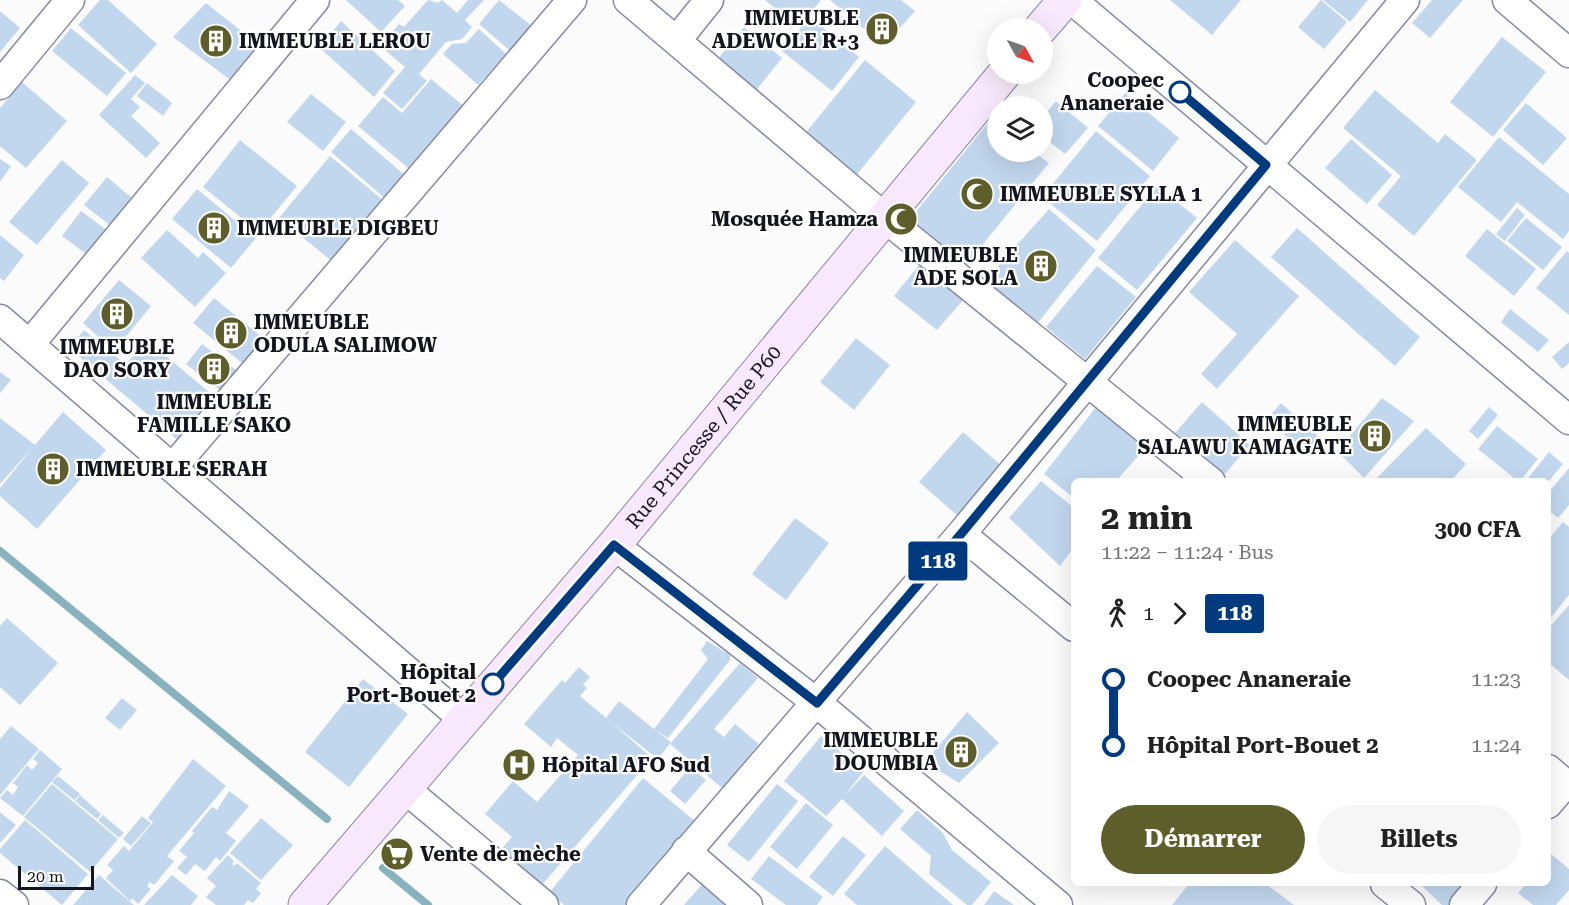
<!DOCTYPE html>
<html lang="fr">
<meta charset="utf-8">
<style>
body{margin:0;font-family:"Roboto Serif",serif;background:#f6f6f6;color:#222;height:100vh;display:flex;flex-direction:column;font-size:22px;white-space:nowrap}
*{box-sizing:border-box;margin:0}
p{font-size:20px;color:#767676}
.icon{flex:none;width:33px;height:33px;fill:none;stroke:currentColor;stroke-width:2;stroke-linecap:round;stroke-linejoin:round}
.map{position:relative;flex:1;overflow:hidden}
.panel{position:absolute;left:1071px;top:478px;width:480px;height:408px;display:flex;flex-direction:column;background:#fff;border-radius:9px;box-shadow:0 6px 24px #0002}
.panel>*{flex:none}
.badge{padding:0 12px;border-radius:4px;font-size:21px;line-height:39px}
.needle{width:39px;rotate:130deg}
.fabs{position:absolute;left:987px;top:18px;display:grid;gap:12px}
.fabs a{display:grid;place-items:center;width:66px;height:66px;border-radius:50%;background:#fff;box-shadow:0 6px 24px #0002;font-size:30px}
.scale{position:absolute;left:18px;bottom:15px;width:76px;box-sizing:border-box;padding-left:6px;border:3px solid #14141e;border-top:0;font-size:16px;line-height:21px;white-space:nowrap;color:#14141e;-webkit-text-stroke:4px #fff;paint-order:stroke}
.map>.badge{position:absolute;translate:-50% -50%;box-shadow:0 0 0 3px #fff}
.legs{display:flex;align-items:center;gap:9px;height:66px;padding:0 30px;font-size:20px}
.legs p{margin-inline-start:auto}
.head{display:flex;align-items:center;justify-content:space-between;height:102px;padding:0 30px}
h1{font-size:33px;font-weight:700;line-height:45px}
.cta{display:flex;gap:12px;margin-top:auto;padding:12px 30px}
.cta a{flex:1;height:69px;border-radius:36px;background:#5e5e2b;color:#fff;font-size:24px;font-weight:700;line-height:69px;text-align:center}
.cta a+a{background:#f6f6f6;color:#222}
ul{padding:0 30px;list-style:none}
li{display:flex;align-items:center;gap:21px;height:66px;font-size:22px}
li i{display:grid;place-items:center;width:9px;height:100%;margin:0 8px;background:currentColor}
li i::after{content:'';width:15px;height:15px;margin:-8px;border:4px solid;border-radius:50%;background:#fff}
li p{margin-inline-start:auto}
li:first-child i{background:linear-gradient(#0000 50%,currentColor 0)}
li:last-child i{background:linear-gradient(currentColor 50%,#0000 0)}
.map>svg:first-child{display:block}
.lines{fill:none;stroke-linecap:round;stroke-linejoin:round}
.stream{stroke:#88b2bd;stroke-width:8}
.building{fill:#c1d7ee}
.street-casing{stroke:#8788a2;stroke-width:31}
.secondary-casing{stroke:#8788a2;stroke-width:35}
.street{stroke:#fff;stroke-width:28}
.secondary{stroke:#f8e8fb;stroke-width:33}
.line-1-casing{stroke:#fff;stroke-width:14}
.line-1{stroke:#003b80;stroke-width:9}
.stop-1-dot{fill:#fff;stroke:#003b80;stroke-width:3}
.labels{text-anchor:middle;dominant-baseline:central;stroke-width:4.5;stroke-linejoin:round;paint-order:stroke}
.poi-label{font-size:20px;font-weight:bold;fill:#14141e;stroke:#fff;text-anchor:start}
.stop-label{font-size:20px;font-weight:bold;fill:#14141e;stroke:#fff;text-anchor:end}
.street-label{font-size:20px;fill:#14141e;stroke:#fff}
</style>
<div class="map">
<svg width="1569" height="905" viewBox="0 0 1569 905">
<rect width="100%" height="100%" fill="#fbfbfb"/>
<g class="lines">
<path class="stream" d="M0 551 327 819
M383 868 428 905"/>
</g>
<path class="building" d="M100 0H108L157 44 131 73 78 25Z
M346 0H398L405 6 381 32Z
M428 0 438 3 442 0 457 13 468 0H484L465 20 472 27 462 39 446 42 419 74 427 81 402 109 383 93 405 67 380 46 399 24 404 27Z
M499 0 537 30 515 55 479 24Z
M765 0H821L799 28Z
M830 0H901L915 11 884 46Z
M1170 0H1241L1212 35Z
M1321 0 1347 22 1324 49 1298 27Z
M1323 0H1368L1350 22Z
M1432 0H1463L1430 38 1412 23Z
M206 3 260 46 233 82 173 37Z
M0 11 20 28 0 52Z
M810 17 859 57 832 91 782 51Z
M341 21 395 71 374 97 320 48Z
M744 27 782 58 754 93 716 61Z
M71 28 126 73 107 96 52 51Z
M479 29 506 54 478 85 443 54 452 44 466 43Z
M1502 37 1546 72 1493 137 1450 102Z
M865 60 916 102 854 178 803 136Z
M135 75 145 83 131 99 140 107 131 116 160 143 146 158 99 115Z
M431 79 466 108 413 172 358 126 383 97 402 113Z
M22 82 67 121 26 168 0 146V108Z
M147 83 172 103 163 116 137 96Z
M1375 90 1438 143 1445 134 1477 160 1414 236 1377 205 1401 176 1343 128Z
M1125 93 1179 138 1153 171 1098 126Z
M311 94 346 122 323 151 287 122Z
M1056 101 1088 128 1065 154 1042 136V118Z
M1526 103 1567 138 1543 165 1503 130Z
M991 119 998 123V152H1034L1049 163 962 270 906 224Z
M351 129 407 177 387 200 331 152Z
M1096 131 1150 176 1097 241 1042 197Z
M1499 137 1569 194V231L1563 239 1517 202 1501 222 1458 187Z
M1351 139 1392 175 1367 204 1325 168Z
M240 140 297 186 259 232 203 187Z
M330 156 385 202 334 263 279 218Z
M0 159 11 166 0 182Z
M62 160 89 183 37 245 9 222Z
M107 177 138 203 116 230 84 205Z
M1157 186 1197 218 1137 290 1098 258Z
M197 189 256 238 231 268 172 219Z
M1517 208 1525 215 1505 241 1496 234Z
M1049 209 1096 250 1036 325 984 282Z
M81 211 108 231 89 256 62 236Z
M1526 218 1562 247 1543 270 1507 241Z
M1297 228 1420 337 1395 366 1271 257Z
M1487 229 1536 269 1514 296 1465 256Z
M167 230 198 258 203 252 226 273 195 307 141 258Z
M0 235 24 255 4 281 0 278Z
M1235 240 1299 296 1217 389 1201 374 1237 334 1189 292Z
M1567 251 1569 253V315L1536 288Z
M923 260 971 291 937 330 894 296Z
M1097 266 1136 297 1085 359 1046 327Z
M119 280 151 306 114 351 83 323Z
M214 298 269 343 248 368 193 323Z
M1510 309 1549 340 1538 352 1501 322Z
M84 330 125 364 149 342 220 401 180 442 69 348Z
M856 338 890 365 854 410 820 382Z
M1569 342V363L1562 369 1552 357Z
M202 344 241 374 224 393 186 364Z
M0 372 11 380 0 393Z
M1382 398 1414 421 1364 478 1337 451Z
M1202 402 1250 445 1223 476 1175 433Z
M1281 403 1323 441 1309 456 1267 419Z
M1096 407 1149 444 1115 482H1074V498L1044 474Z
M1489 407 1498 415 1478 439 1469 431Z
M63 412 106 450 37 529 0 496V488L33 447 0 484V418L35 445Z
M1497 426 1538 459 1519 482 1478 449Z
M1426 428 1466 464 1450 482H1373Z
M963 432 1003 467 959 517 919 482Z
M1549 452 1563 464 1548 482H1525Z
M1569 468V505L1558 518 1548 510V493Z
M1041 481 1074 508V547L1060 566 1009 518Z
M795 518 829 543 786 600 752 574Z
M1563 522 1569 527V595L1548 621V540Z
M1569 605V680L1548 662V629Z
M7 618 58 663 20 705 0 687V626Z
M707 641 730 655V660L668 738 656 731 671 742 658 759 612 723 652 758 541 886 499 852 512 837 485 814 513 781 537 802 578 755 557 738 551 747 524 724 562 680 565 683 579 667 590 677 583 685 587 688 580 696 606 718 619 701 654 729 708 659 701 650Z
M740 663 758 678 714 729 724 737 735 724 759 744 722 788 670 744Z
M363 679 408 714 349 787 305 752Z
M122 698 137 710 120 730 105 718Z
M967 712 999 743 959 783 925 762Z
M11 726 39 749 0 795V739Z
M821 736 864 771 845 795 864 775 904 811 882 836 842 799 826 816 784 781Z
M40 750 62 769 23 816 0 798 7 790 13 795 18 787 13 783 27 765 32 770 38 763 33 759Z
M193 759 226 786 167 856 174 861 154 885 150 882 147 886 151 889 138 904 132 898 130 901 106 878 113 870 107 865 124 846 129 851 153 822 148 818Z
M690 767 706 780 685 804 670 791Z
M58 776 80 794 74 800 52 782Z
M643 778 696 822 627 905H564L549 893Z
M52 784 118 839 90 872 24 817Z
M777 784 798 801 749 862 727 845Z
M229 791 249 806 226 833 236 841 220 861 216 857 205 871 195 864 186 875 177 868 187 857 179 851 194 833 192 831 212 807 217 810Z
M80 795 101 814 97 819 75 801Z
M806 803 833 825 797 869 770 847Z
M917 810 943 833 952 850 991 882 972 905H967L929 874 931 856 900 829Z
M0 812 16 825 0 843Z
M103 815 124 833 119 838 98 820Z
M142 816 151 823 131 846 123 839Z
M261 818 293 845 261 880 230 853Z
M25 820 88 874 62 905 0 853V849Z
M843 836 866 855 833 896 809 877Z
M885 846 953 905H857L844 894Z
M1551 854 1569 869V890L1556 905H1533L1518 893 1526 884H1548V858Z
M228 855 234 861 232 864 234 866 237 863 261 883 256 889 261 893 253 903 248 900 244 905H216L206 897 216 886 207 878Z
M769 856 823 897 817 905H786L751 879Z
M99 875 129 901 134 905H73Z
M172 875 198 896 191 905H144Z
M710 875 745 905H684Z
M1189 884H1266L1294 905H1172Z
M1420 884H1466L1449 905H1442Z
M994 891 1014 905H984Z"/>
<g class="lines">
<defs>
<path id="street" d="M628 0 885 218 1211 482
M1072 0 1569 420
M1507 0 1569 53
M677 40 709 0
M0 85 70 0
M0 319 463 719
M30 344 315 0
M174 466 572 0
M961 534 1074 627
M614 545 817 703 1058 905
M1548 769 1569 787
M404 788 544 905
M1548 804 1565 784
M686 851 748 905
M1385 884 1411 905
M0 894 14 905
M641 905 961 534 1405 0
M1464 905 1482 884"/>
<g id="secondary">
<path d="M1041 28 1065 0"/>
<path id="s1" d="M305 905 614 545 1004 74"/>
</g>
</defs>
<use href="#street" class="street-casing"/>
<use href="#secondary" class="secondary-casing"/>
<use href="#street" class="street"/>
<use href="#secondary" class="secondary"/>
</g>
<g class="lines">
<defs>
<path id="line-1" d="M493 684 614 545 817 703 961 534 1266 165 1180 92"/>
</defs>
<use href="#line-1" class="line-1-casing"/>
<use href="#line-1" class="line-1"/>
</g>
<defs>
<symbol id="building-disc" viewBox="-11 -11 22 22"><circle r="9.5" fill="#5e5e2b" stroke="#fff"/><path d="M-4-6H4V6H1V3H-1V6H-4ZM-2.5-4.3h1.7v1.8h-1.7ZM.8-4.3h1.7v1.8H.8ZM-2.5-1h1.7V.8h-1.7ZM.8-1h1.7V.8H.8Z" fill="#fff"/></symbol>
<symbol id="mosque-disc" viewBox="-11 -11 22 22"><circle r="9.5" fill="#5e5e2b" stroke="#fff"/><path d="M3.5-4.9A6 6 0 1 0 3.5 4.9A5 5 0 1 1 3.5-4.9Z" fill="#fff"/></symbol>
<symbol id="hospital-disc" viewBox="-11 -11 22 22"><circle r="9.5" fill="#5e5e2b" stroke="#fff"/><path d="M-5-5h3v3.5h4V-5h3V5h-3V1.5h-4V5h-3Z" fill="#fff"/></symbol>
<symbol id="supermarket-disc" viewBox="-11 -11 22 22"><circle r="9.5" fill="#5e5e2b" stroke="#fff"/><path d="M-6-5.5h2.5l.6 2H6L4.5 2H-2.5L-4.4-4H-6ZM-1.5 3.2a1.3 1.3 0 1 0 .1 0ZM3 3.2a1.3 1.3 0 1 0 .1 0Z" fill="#fff"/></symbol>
</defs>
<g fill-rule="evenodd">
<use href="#building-disc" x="863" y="10" width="38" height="38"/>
<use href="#building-disc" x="197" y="22" width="38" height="38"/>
<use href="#mosque-disc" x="958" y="175" width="38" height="38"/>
<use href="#mosque-disc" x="882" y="200" width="38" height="38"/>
<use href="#building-disc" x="195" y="209" width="38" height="38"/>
<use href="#building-disc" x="1022" y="247" width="38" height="38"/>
<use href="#building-disc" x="98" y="295" width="38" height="38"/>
<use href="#building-disc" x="212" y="314" width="38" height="38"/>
<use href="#building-disc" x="195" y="350" width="38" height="38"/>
<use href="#building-disc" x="1356" y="417" width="38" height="38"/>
<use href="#building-disc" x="34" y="450" width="38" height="38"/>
<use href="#building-disc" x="942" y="733" width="38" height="38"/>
<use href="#hospital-disc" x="500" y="746" width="38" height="38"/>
<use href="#supermarket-disc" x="378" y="835" width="38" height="38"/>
</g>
<g class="stop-1-dot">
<circle cx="1180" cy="92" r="10"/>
<circle cx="493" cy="684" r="10"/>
</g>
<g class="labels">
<g class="poi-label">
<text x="859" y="18" text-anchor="end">IMMEUBLE<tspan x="859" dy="23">ADEWOLE R+3</tspan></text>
<text x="239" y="41">IMMEUBLE LEROU</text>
<text x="1000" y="194">IMMEUBLE SYLLA 1</text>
<text x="878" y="219" text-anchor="end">Mosquée Hamza</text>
<text x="237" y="228">IMMEUBLE DIGBEU</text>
<text x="1018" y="255" text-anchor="end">IMMEUBLE<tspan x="1018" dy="23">ADE SOLA</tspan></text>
<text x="254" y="322">IMMEUBLE<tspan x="254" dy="23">ODULA SALIMOW</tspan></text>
<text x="117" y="347" text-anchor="middle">IMMEUBLE<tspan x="117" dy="23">DAO SORY</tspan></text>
<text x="214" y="402" text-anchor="middle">IMMEUBLE<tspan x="214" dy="23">FAMILLE SAKO</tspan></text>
<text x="1352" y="424" text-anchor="end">IMMEUBLE<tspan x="1352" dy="23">SALAWU KAMAGATE</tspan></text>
<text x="76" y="469">IMMEUBLE SERAH</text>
<text x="938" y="740" text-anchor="end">IMMEUBLE<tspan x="938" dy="23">DOUMBIA</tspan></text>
<text x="542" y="765">Hôpital AFO Sud</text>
<text x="420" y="854">Vente de mèche</text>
</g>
<g class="stop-label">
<text x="1164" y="80">Coopec<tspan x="1164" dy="23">Ananeraie</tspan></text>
<text x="476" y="672">Hôpital<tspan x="476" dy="23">Port-Bouet 2</tspan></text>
</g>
<g class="street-label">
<text stroke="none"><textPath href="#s1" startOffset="615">Rue Princesse / Rue P60</textPath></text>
</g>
</g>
</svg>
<div class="fabs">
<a><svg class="needle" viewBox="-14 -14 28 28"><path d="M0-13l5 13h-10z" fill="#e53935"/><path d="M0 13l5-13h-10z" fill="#767676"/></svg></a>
<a><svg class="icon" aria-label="layers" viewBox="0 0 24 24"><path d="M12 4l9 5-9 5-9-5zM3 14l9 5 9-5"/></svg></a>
</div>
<div class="scale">20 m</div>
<b class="badge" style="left:938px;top:561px;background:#003b80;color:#fff">118</b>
<section class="panel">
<div class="head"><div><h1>2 min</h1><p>11:22 – 11:24 · Bus</p></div><b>300 CFA</b></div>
<div class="legs"><svg class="icon" aria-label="walk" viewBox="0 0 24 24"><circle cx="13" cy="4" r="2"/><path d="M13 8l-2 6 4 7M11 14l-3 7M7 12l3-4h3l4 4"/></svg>1<svg class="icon" aria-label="forward" viewBox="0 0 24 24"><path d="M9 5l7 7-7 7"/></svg><b class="badge" style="background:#003b80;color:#fff">118</b></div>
<ul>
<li><i style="color:#003b80"></i><b>Coopec Ananeraie</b><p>11:23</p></li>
<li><i style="color:#003b80"></i><b>Hôpital Port-Bouet 2</b><p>11:24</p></li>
</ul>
<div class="cta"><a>Démarrer</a><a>Billets</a></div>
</section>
</div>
